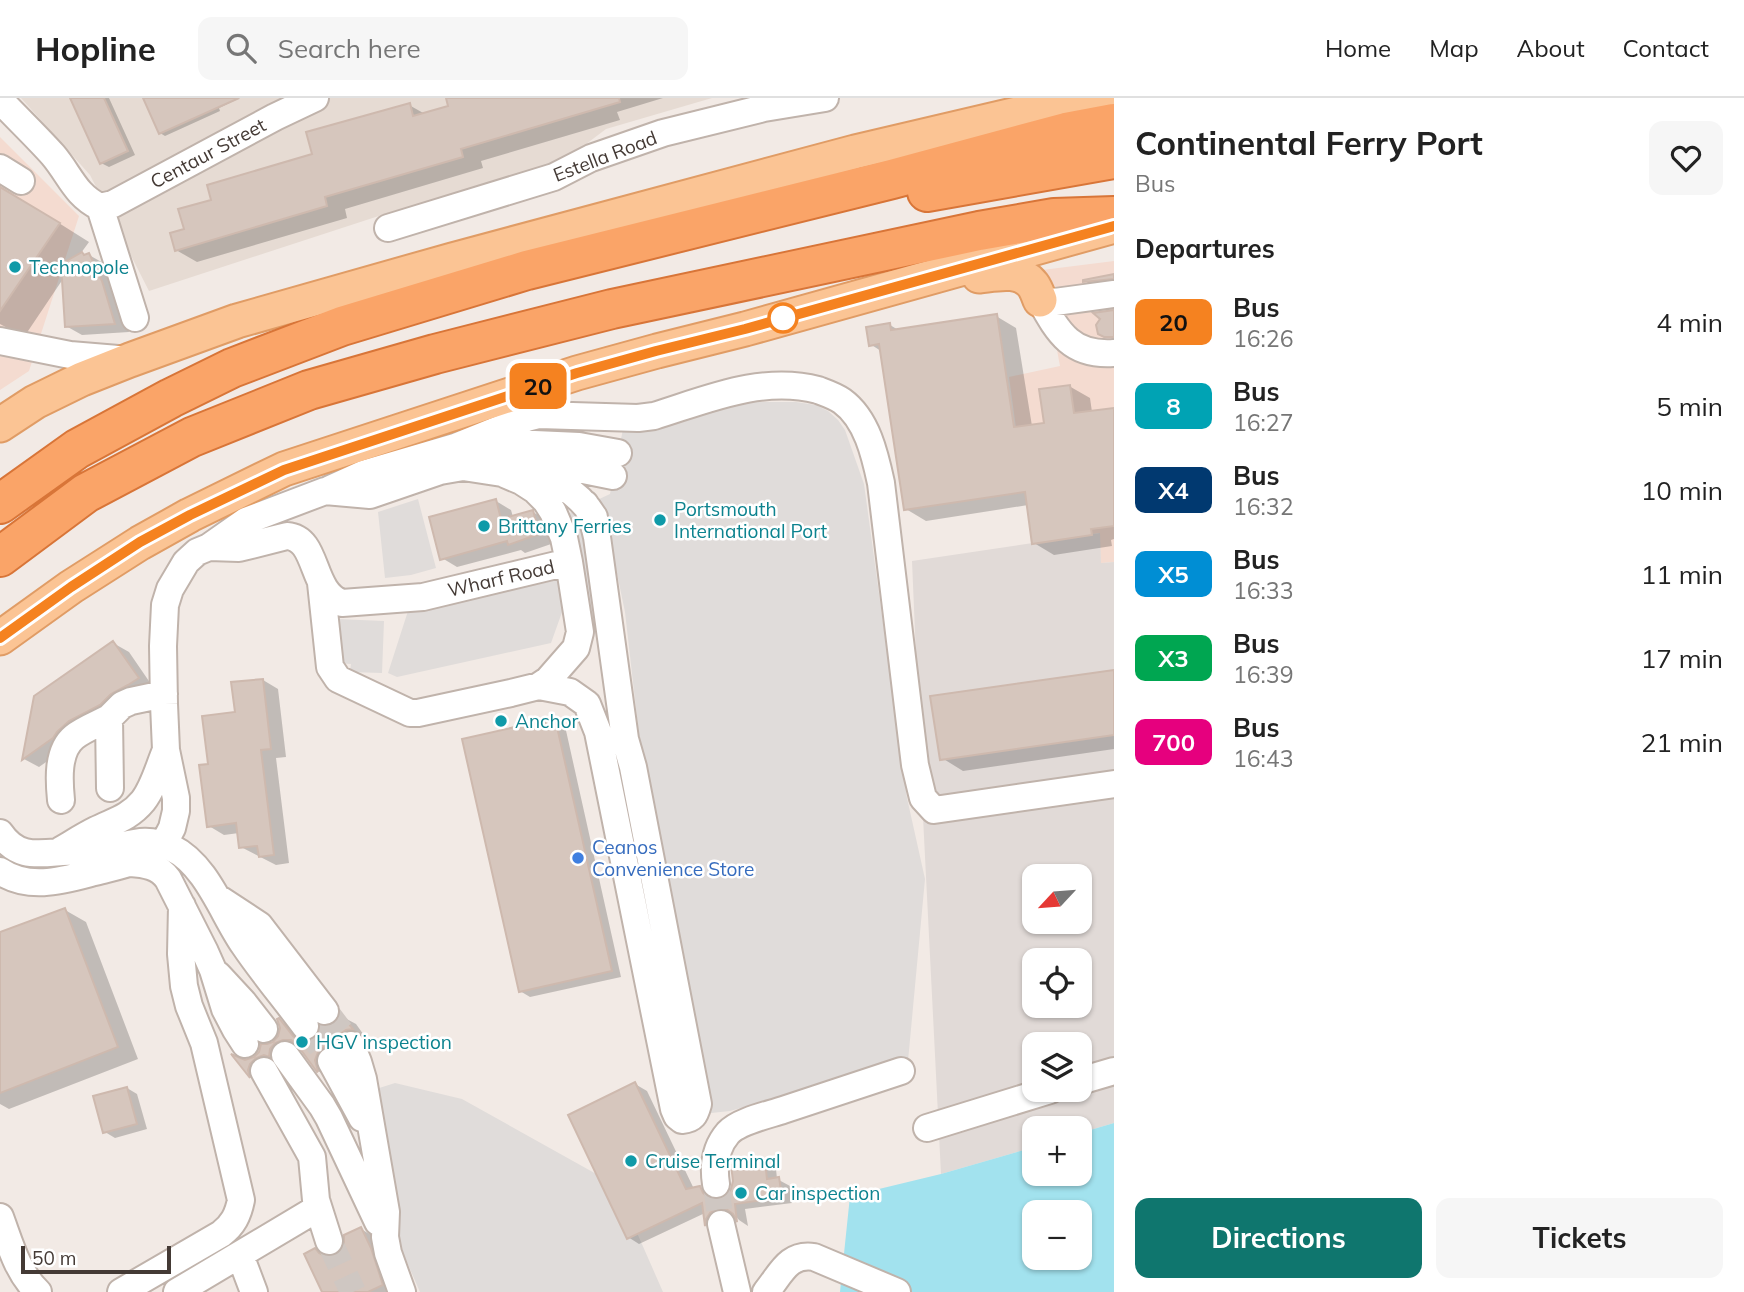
<!DOCTYPE html>
<meta charset="utf-8">
<style>
body{margin:0;font-family:Mulish,sans-serif;background:#f6f6f6;color:#222;height:100vh;display:flex;flex-direction:column;font-size:26px;white-space:nowrap}
*{box-sizing:border-box;margin:0}
p{font-size:23px;color:#767676}
.icon{flex:none;width:38px;height:38px;fill:none;stroke:currentColor;stroke-width:2;stroke-linecap:round;stroke-linejoin:round}
.map{position:relative;flex:1;overflow:hidden}
.side{display:flex;flex-direction:column;background:#fff;width:630px}
.side>*{flex:none}
.badge{padding:0 14px;border-radius:10px;font-size:24px;line-height:46px}
.needle{width:46px;rotate:244deg}
.tools{position:absolute;left:1022px;top:766px;display:grid;gap:14px}
.tools a{display:grid;place-items:center;width:70px;height:70px;border-radius:14px;background:#fff;box-shadow:0 2px 5px #0004;font-size:35px}
.scale{position:absolute;left:21px;bottom:18px;width:150px;box-sizing:border-box;padding-left:7px;border:4px solid #443a35;border-top:0;font-size:19px;line-height:24px;white-space:nowrap;color:#443a35;-webkit-text-stroke:5px #fff;paint-order:stroke}
.map>.badge{position:absolute;translate:-50% -50%;box-shadow:0 0 0 4px #fff}
h2{padding:0 21px;font-size:26px;line-height:63px}
.round{display:grid;place-items:center;flex:none;width:74px;height:74px;border-radius:14px;background:#f6f6f6}
.summary{display:flex;align-items:center;justify-content:space-between;height:119px;padding:0 21px}
h1{font-size:33px;font-weight:700;line-height:52px}
.action{display:flex;gap:14px;margin-top:auto;padding:14px 21px}
.action a{flex:1;height:80px;border-radius:14px;background:#0f766e;color:#fff;font-size:28px;font-weight:700;line-height:80px;text-align:center}
.action a+a{background:#f6f6f6;color:#222}
ul{padding:0;list-style:none}
li{display:flex;align-items:center;gap:21px;height:84px;padding:0 21px}
li div{flex:1}
li b{display:block;font-size:26px}
li em{font-style:normal}
li .badge{min-width:77px;font-weight:700;text-align:center}
header{display:flex;align-items:center;gap:42px;box-sizing:border-box;height:98px;padding:0 35px;background:#fff;border-bottom:2px solid #e0e0e0}
header strong{font-size:33px}
nav{display:flex;gap:38px;margin-inline-start:auto;font-size:24px}
.search{width:490px;height:63px;background:#f6f6f6;display:flex;align-items:center;gap:18px;box-sizing:border-box;padding:0 24px;border-radius:14px;color:#767676;font-size:26px}
main{display:flex;flex:1;min-height:0}
.map>svg:first-child{display:block}
.residential{fill:#e6dbd3}
.commercial{fill:#f4dbd0}
.industrial{fill:#e1dad7;fill-rule:evenodd}
.parking{fill:#e0dcda}
.water{fill:#a2e2ee;fill-rule:evenodd}
.shadow{fill:#0003}
.building{fill:#d6c6bd;stroke:#ceb9ae;stroke-width:2}
.lines{fill:none;stroke-linecap:round;stroke-linejoin:round}
.minor-tunnel{stroke:#cfc7c2;stroke-width:26;stroke-dasharray:26 13;stroke-linecap:butt}
.minor-casing{stroke:#c0b3ab;stroke-width:30}
.major-casing{stroke:#e09c65;stroke-width:37}
.highway-casing{stroke:#d87538;stroke-width:42}
.minor{stroke:#fff;stroke-width:26}
.major{stroke:#fbc494;stroke-width:33}
.highway{stroke:#faa468;stroke-width:38}
.line-casing{stroke:#fff;stroke-width:16}
.line{stroke:#f58220;stroke-width:10}
.culture-dot{fill:#0f9aa8;stroke:#fff;stroke-width:2.5}
.stop-dot{fill:#fff;stroke:#f58220;stroke-width:3.5}
.shop-dot{fill:#3f7fe0;stroke:#fff;stroke-width:2.5}
.labels{text-anchor:middle;dominant-baseline:central;stroke-width:5;stroke-linejoin:round;paint-order:stroke}
.street-label{font-size:19px;fill:#443a35;stroke:#fff}
.culture-label{font-size:19px;fill:#0d838f;stroke:#fff;text-anchor:start}
.shop-label{font-size:19px;fill:#366cbe;stroke:#fff;text-anchor:start}
</style>
<header>
<strong>Hopline</strong>
<div class="search"><svg class="icon" aria-label="search" viewBox="0 0 24 24"><circle cx="10" cy="10" r="6"/><path d="M15 15l6 6"/></svg>Search here</div>
<nav><a>Home</a><a>Map</a><a>About</a><a>Contact</a></nav>
</header>
<main>
<div class="map">
<svg width="1114" height="1194" viewBox="0 0 1114 1194">
<rect width="100%" height="100%" fill="#f2eae5"/>
<path class="residential" d="M21 0H712L606 31 561 65 391 114 149 193 90 77Z"/>
<path class="commercial" d="M0 39 79 118 29 273 0 292Z
M1114 163V464L1101 465 1099 435 1032 446 1009 279 1060 268 1042 172Z"/>
<path class="industrial" d="M1100 435 1101 465 1114 464V1025L1080 1035V1031H1034V1049L941 1076 922 699 912 463ZM1034 779H1080V824H1034ZM1034 863H1080V908H1034ZM1034 947H1080V992H1034Z"/>
<path class="parking" d="M756 304H796L816 307 828 313 838 322 845 332 864 386 907 700 925 781 908 963 730 1013 702 1016 640 646 625 514 615 466 590 537 563 418 610 396 623 331 706 309Z
M418 401 436 470 411 477 385 480 378 414Z
M562 481 566 503 551 545 397 579 388 575 408 513 439 508Z
M337 521 384 523 382 575 350 574 351 566 335 565Z
M395 985 462 1001 616 1087 663 1194H420L396 1139 373 992Z"/>
<path class="water" d="M1114 1025V1194H840L850 1098 941 1076 1034 1049V1076H1080V1035ZM1034 1115H1080V1160H1034Z"/>
<path class="shadow" d="M72 0H109L135 57 109 69 101 65Z
M165 0H240L219 10 220 13 165 38 160 35Z
M447 0H663L617 14 620 22 481 63 483 70 345 111 347 120 197 164 176 152 186 132 213 103 314 57 409 7 425 16 450 9Z
M0 88 89 144 81 155 86 158 89 157 105 166 117 193 129 234 82 237 66 228 63 181 24 239 0 226Z
M1114 178V184L1091 187 1085 183Z
M996 218 1016 230 1032 328 1046 326 1069 288 1090 300 1092 314 1114 311V441L1111 442 1112 448 1054 457 1034 445 1028 407 926 423 906 411 881 253 870 246 890 227 900 233Z
M496 403 511 412 513 419 533 414 548 423 554 445 525 455 521 452 457 469 442 460Z
M113 545 129 554 153 589 39 669 24 661 35 599Z
M1114 573V651L963 673 942 660Z
M263 582 278 591 286 659 276 660 289 765 276 767 241 749 239 735 224 737 209 728 210 667 237 616Z
M555 622 565 628 621 879 530 899 520 893Z
M65 812 86 824 138 961 9 1011 0 1006V836Z
M341 918 356 926 366 940H362L355 945 333 981 318 973 301 950 291 953 280 965 272 968 264 986 251 979 237 960 245 964 255 960 274 945 280 938 281 929 279 922 295 931 306 946 316 942 336 926Z
M635 986 647 993 694 1091 700 1090 712 1097 714 1103 727 1099 764 1065 776 1071 777 1081 790 1088 792 1105 745 1111 748 1128 739 1122 735 1117 729 1116 716 1132 707 1127 705 1115 639 1146 628 1139Z
M127 990 137 996 147 1031 115 1040 105 1034Z
M361 1131 376 1140 397 1194H324L315 1152 328 1160 335 1159 341 1155Z"/>
<path class="building" d="M70 0H104L128 53 100 66Z
M143 0H239L159 36Z
M446 0H619L620 4 461 51 463 59 325 99 327 108 175 153 170 135 184 131 178 111 211 102 207 87 312 56 306 34 410 5 413 18 448 8Z
M0 89 60 125 0 213Z
M82 154 84 157 89 155 102 183 115 226 65 229 61 166Z
M1114 176V181L1083 184V182Z
M1114 212V239H1104L1098 236 1096 227 1100 221 1093 215Z
M997 216 1014 329 1044 325 1039 291 1070 287 1074 315 1114 310V428L1091 431 1092 437 1032 446 1025 394 904 412 879 246 869 248 866 229 890 225 891 232Z
M496 401 501 421 533 412 539 436 508 447 507 443 440 462 429 419Z
M113 543 139 580 128 587 111 596 100 607 69 623 57 634 53 640 22 662 34 598Z
M1114 572V637L940 662 930 598Z
M263 581 271 651 261 652 274 757 259 759 257 748 239 750 236 725 207 729 199 667 208 666 202 618 235 614 231 584Z
M555 620 612 873 519 894 462 641Z
M65 810 118 949 0 995V834Z
M340 915 353 931 346 932 339 937 336 944V948L331 947 324 949 318 954 315 962 318 973 317 974 298 948 291 942H283L275 945 270 951 269 959 264 957 256 960 250 966 248 972 250 980 231 956 245 962 254 959 259 954 261 946H267L273 944 278 938 280 930 277 921 279 920 293 938 298 942 306 944 315 940 319 935 320 928H328L335 925Z
M635 984 686 1091 700 1088 703 1095 709 1100 719 1101 726 1098 731 1091 733 1083 731 1067 765 1063 767 1081 779 1079 782 1099 735 1106 737 1124 733 1116 726 1111H717L710 1115 706 1121 705 1128 702 1105 627 1141 568 1017Z
M127 989 137 1026 103 1035 93 998Z
M361 1129 371 1150 383 1187 368 1194H322L304 1156 315 1150 319 1155 325 1158H334L340 1154 344 1147V1137Z"/>
<g class="lines">
<path class="minor-tunnel" d="M325 913 351 947
M305 928 331 963
M716 1086 721 1126
M329 1143 353 1194"/>
<defs>
<path id="minor" d="M0 2C18 21 36 38 53 57 70 77 75 97 100 109L135 220
M0 70 21 83
M100 109 113 106 275 19 315 0
M388 130 554 79 591 60 663 35 764 10 825 0
M1040 202C1059 236 1072 258 1114 255
M1040 202 1055 204 1114 196
M0 243 70 257 130 262
M512 345 579 348 618 355
M455 349 527 320 539 317 638 320 654 318C706 302 762 277 818 292 826 295 835 298 842 303 867 321 875 357 881 385L915 667 923 700 934 712 1114 686
M518 367C547 378 577 391 594 419
M330 391 363 376 455 349 502 355 524 360 613 378
M209 449 239 450 287 438C319 440 310 494 342 505L423 499 569 464
M539 588 570 594 587 606 598 634 674 1011 677 1018 682 1022C693 1021 695 1017 698 1006L633 669 625 641 597 439 592 418 585 406
M110 690 109 620 122 607 131 603 164 596
M61 702C59 682 57 653 74 639 84 631 98 626 109 620
M0 735C17 760 36 756 62 754 74 753 87 754 99 752 127 749 142 736 172 750 207 767 223 817 244 847 263 875 285 901 305 928
M61 752C73 745 84 738 96 732 114 723 129 720 143 703 154 689 159 668 166 652
M130 765C145 766 159 768 168 781L205 854 213 872 225 911 236 932 245 946
M0 773C29 793 64 782 95 774 110 770 124 767 138 762L146 759 163 747 172 730 176 713V700L166 652 164 606 163 548 165 507 170 491 186 464 197 454 209 449 246 423 325 393 370 397 440 373 463 369 502 375 521 383 535 392 546 403 553 414 564 440 569 464 580 534 576 550 548 582 539 588 511 595 418 615H410L338 581 330 569 321 485
M221 802 259 827 325 913
M218 877 243 904 264 931
M351 947 358 964 363 981 386 1114 385 1139 388 1155 402 1194
M285 957 322 1008 329 1020 378 1124
M331 963 362 1020
M264 973 312 1059 316 1102 329 1143
M1080 983 1114 973
M927 1030 1050 992
M716 1086C713 1067 715 1050 728 1035 739 1023 768 1017 783 1012 822 999 861 986 901 973
M0 1119C10 1146 17 1174 38 1194
M721 1126 737 1194
M240 1157 254 1194
M121 1194 221 1136C233 1127 238 1117 241 1102L204 945 189 908 184 888 181 856 182 808
M177 1194 318 1110
M766 1194C781 1176 788 1155 814 1159L897 1194"/>
<path id="major" d="M979 178C997 176 1020 170 1033 187 1036 191 1038 197 1040 202
M0 327 35 304 82 281 130 262 237 223 452 162 855 54 1047 9 1103 0
M0 540 71 489 140 445 190 417 284 371 577 275 657 253 745 231 1114 128"/>
<path id="highway" d="M927 94 1114 61
M0 406 77 351 171 300 232 270 342 228 527 172 892 81 1066 34 1114 25
M0 459 86 395 192 339 309 292 435 256 612 211 979 133 1054 120 1114 118"/>
</defs>
<use href="#minor" class="minor-casing"/>
<use href="#major" class="major-casing"/>
<use href="#highway" class="highway-casing"/>
<use href="#minor" class="minor"/>
<use href="#major" class="major"/>
<use href="#highway" class="highway"/>
</g>
<g class="lines">
<defs>
<path id="line" d="M0 540 71 489 140 444 190 417 284 372 577 275 656 253 745 231 1114 128"/>
</defs>
<use href="#line" class="line-casing"/>
<use href="#line" class="line"/>
</g>
<g class="culture-dot">
<circle cx="15" cy="169" r="7"/>
<circle cx="660" cy="422" r="7"/>
<circle cx="484" cy="428" r="7"/>
<circle cx="501" cy="623" r="7"/>
<circle cx="302" cy="944" r="7"/>
<circle cx="631" cy="1063" r="7"/>
<circle cx="741" cy="1095" r="7"/>
</g>
<circle class="stop-dot" cx="783" cy="220" r="14"/>
<circle class="shop-dot" cx="578" cy="760" r="7"/>
<g class="labels">
<g class="street-label">
<text transform="translate(208 55) rotate(-28)">Centaur Street</text>
<text transform="translate(605 58) rotate(-21)">Estella Road</text>
<text transform="translate(501 480) rotate(-13)">Wharf Road</text>
</g>
<g class="culture-label">
<text x="29" y="169">Technopole</text>
<text x="674" y="411">Portsmouth<tspan x="674" dy="22">International Port</tspan></text>
<text x="498" y="428">Brittany Ferries</text>
<text x="515" y="623">Anchor</text>
<text x="316" y="944">HGV inspection</text>
<text x="645" y="1063">Cruise Terminal</text>
<text x="755" y="1095">Car inspection</text>
</g>
<g class="shop-label">
<text x="592" y="749">Ceanos<tspan x="592" dy="22">Convenience Store</tspan></text>
</g>
</g>
</svg>
<div class="tools">
<a><svg class="needle" viewBox="-14 -14 28 28"><path d="M0-13l5 13h-10z" fill="#e53935"/><path d="M0 13l5-13h-10z" fill="#767676"/></svg></a>
<a><svg class="icon" aria-label="locate" viewBox="0 0 24 24"><circle cx="12" cy="12" r="6"/><path d="M12 2v4M12 18v4M2 12h4M18 12h4"/></svg></a>
<a><svg class="icon" aria-label="layers" viewBox="0 0 24 24"><path d="M12 4l9 5-9 5-9-5zM3 14l9 5 9-5"/></svg></a>
<a>+</a>
<a>−</a>
</div>
<div class="scale">50 m</div>
<b class="badge" style="left:538px;top:288px;background:#f58220;color:#111">20</b>
</div>
<section class="side">
<div class="summary"><div><h1>Continental Ferry Port</h1><p>Bus</p></div><a class="round"><svg class="icon" aria-label="heart" viewBox="0 0 24 24"><path d="M12 20l-8-8c-3-5 5-10 8-4 3-6 11-1 8 4z"/></svg></a></div>
<h2>Departures</h2>
<ul>
<li><span class="badge" style="background:#f58220;color:#111">20</span><div><b>Bus</b><p>16:26</p></div><em>4 min</em></li>
<li><span class="badge" style="background:#00a3b4;color:#fff">8</span><div><b>Bus</b><p>16:27</p></div><em>5 min</em></li>
<li><span class="badge" style="background:#013970;color:#fff">X4</span><div><b>Bus</b><p>16:32</p></div><em>10 min</em></li>
<li><span class="badge" style="background:#008ed4;color:#fff">X5</span><div><b>Bus</b><p>16:33</p></div><em>11 min</em></li>
<li><span class="badge" style="background:#00a651;color:#fff">X3</span><div><b>Bus</b><p>16:39</p></div><em>17 min</em></li>
<li><span class="badge" style="background:#e6007e;color:#fff">700</span><div><b>Bus</b><p>16:43</p></div><em>21 min</em></li>
</ul>
<div class="action"><a>Directions</a><a>Tickets</a></div>
</section>
</main>
